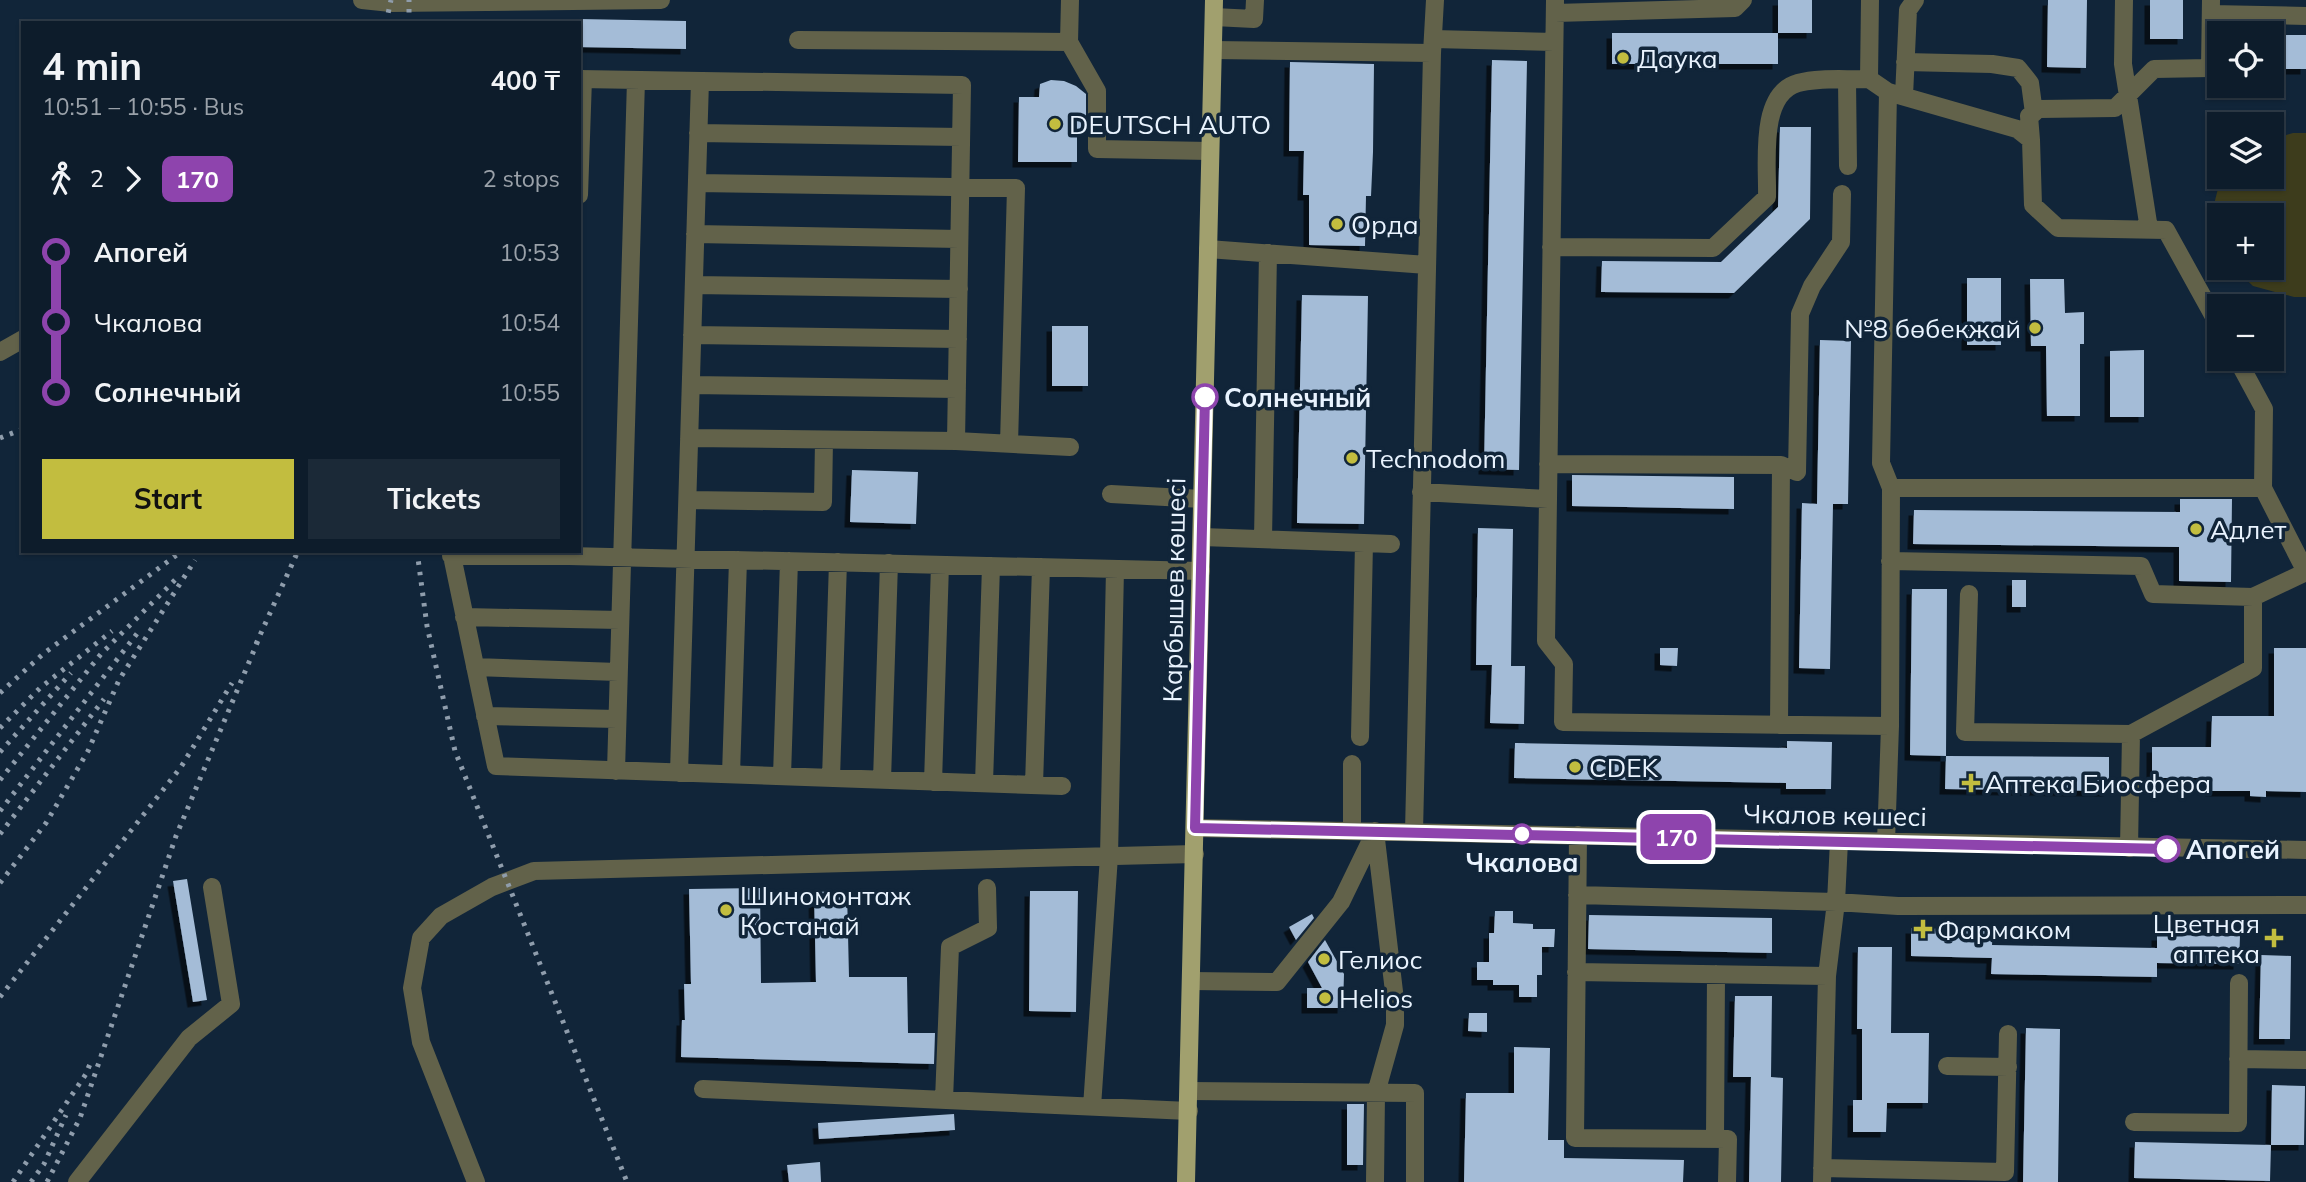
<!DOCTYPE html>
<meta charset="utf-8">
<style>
body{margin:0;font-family:Mulish,sans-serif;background:#1b2937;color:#f1f3f6;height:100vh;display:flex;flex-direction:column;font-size:26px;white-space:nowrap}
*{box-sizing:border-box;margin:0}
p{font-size:23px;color:#9aa1a9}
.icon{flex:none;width:38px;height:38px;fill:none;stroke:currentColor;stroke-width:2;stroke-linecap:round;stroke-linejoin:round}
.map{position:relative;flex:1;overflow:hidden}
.details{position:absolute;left:21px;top:21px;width:560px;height:532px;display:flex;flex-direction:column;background:#0d1c2b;border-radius:0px;box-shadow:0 2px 5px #0004,0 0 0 2px #2d3a47}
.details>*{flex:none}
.badge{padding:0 14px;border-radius:10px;font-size:24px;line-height:46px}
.tools{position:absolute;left:2207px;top:21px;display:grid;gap:14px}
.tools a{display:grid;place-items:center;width:77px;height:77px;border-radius:0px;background:#0d1c2b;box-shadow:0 2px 5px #0004,0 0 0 2px #2d3a47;font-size:35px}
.map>.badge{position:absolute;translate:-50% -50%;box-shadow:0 0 0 4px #fff}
.legs{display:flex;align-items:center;gap:10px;height:77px;padding:0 21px;font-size:23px}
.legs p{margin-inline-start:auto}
.head{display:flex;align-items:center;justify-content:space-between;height:119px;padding:0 21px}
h1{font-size:38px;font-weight:700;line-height:52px}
.button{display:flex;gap:14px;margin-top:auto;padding:14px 21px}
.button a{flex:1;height:80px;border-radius:0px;background:#c2bd3f;color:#111;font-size:28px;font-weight:700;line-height:80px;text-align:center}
.button a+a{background:#1b2937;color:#f1f3f6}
ul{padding:0 21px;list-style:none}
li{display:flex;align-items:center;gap:24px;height:70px;font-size:26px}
li i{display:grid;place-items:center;width:10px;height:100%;margin:0 9px;background:currentColor}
li i::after{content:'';width:18px;height:18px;margin:-9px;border:5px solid;border-radius:50%;background:#0d1c2b}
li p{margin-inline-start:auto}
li:first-child i{background:linear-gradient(#0000 50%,currentColor 0)}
li:last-child i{background:linear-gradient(currentColor 50%,#0000 0)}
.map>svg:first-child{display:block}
.green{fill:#3d3c1c}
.building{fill:#a4bcd7;filter:url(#shadow)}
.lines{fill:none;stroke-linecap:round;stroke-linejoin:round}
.minor{stroke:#62624a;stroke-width:18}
.major{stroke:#a1a06e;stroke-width:18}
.rail{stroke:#8f9dac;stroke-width:5;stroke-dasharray:3.5 7;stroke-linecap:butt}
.line-1-casing{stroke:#fff;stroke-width:16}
.line-1{stroke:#8e44ad;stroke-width:10}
.poi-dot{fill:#c2bd3f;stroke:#112539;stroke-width:2.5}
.stop-1-dot{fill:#fff;stroke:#8e44ad;stroke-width:3.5}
.labels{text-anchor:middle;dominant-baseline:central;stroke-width:7;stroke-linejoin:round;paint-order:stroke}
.poi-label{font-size:26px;fill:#e9f3fe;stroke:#112539;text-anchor:start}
.stop-label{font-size:26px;font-weight:bold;fill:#e9f3fe;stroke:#112539;text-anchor:start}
.street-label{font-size:26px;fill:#e9f3fe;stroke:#112539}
</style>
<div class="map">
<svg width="2306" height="1182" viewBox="0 0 2306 1182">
<defs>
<filter id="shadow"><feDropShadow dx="-5.5" dy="5.5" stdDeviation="0" flood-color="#0009"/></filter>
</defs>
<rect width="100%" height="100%" fill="#112539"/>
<path class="green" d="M2293 133H2306V297H2294L2253 286 2234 268H2272V215H2219V244L2211 216 2221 177H2272V139Z"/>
<path class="building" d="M1778 0H1812V33H1778Z
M2048 0H2087L2086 68 2047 67Z
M2150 0H2183V39H2150Z
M579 19 686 21V49L579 47Z
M1612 33H1778V64H1612Z
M2272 35H2306V69H2272Z
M1492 60 1527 61 1519 470 1484 469Z
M1290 62 1374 64 1373 152 1371 196H1366L1365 246 1309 245V195H1303L1304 151H1289Z
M1051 80 1064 81 1076 86 1086 94V130H1077V162H1018L1019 97H1039L1040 84Z
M1780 127H1811L1810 219 1734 293 1601 292 1602 261 1721 262 1778 207Z
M1967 278H2001V345H1967Z
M2030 279H2064L2065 313 2084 312V344H2080V416H2047L2046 346H2031Z
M1302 295 1368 296 1364 524 1297 523Z
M1052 326H1088V386H1052Z
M1820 340 1851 341 1848 504H1833L1830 669 1799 668 1802 503 1817 504Z
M2144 350V417H2110V351Z
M852 470 918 472 916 524 850 522Z
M1572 475 1734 477V509L1572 506Z
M2180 499H2232L2231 582 2179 581V547L1913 544 1914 510 2180 512Z
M1478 528 1513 529 1511 666H1525L1524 724 1490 723 1492 665H1476Z
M2012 580H2026V607H2012Z
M1912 589H1947L1946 756 1910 755Z
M1660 648H1678L1677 666 1660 665Z
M2274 648H2306V792L2266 791V797L2250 796V791H2211V778H2152V747H2211L2212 716H2274Z
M1787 741 1832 742 1831 789H1786V783L1514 778 1515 743 1787 748Z
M1946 756 2109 757V791L1945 789Z
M187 879 207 1000 193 1002 173 881Z
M760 888 761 983 816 982 814 892 847 891 849 977H907L908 1033H935L934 1064 681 1057 682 1020H685L684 984H691L689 889Z
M1030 891H1078L1076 1012 1029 1011Z
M1495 911H1513V923L1533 924V929H1555L1554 947H1542V975H1537V997H1519V985H1493V980H1477V962H1489V933H1494Z
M1312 914 1314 918 1296 940 1289 927Z
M1589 915 1772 918V953L1588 949Z
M1911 928 1993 930 1992 945 2157 948V935L2240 936 2239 964 2157 963V977L1991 974 1992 958 1911 956Z
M1325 940 1344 974 1343 1008H1307V988H1322L1308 962Z
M1858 947H1892L1891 1033H1929L1928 1103H1887L1886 1132H1853V1100H1862V1029H1857Z
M2261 955 2291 956 2290 1039H2259Z
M1735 996H1772L1771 1077 1783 1078 1781 1182H1749L1751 1077H1733Z
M1469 1013H1487V1032L1468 1031Z
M2026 1028 2060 1029 2058 1182H2023Z
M1514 1047 1550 1048 1548 1140H1564V1158L1684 1160 1683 1182H1464L1466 1093H1514Z
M2272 1085 2305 1086 2304 1145H2271Z
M1347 1104H1364L1363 1165H1347Z
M954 1114 955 1130 819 1139 818 1123Z
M2135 1142 2271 1145 2270 1181 2134 1178Z
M820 1162 821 1182H789L787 1165Z"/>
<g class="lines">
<path class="minor" d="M362 0 391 3 661 0
M1555 0 1546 641 1564 664 1563 722 1890 726
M1870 0 1869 79 1888 92 2017 129 2031 140 2033 205 2058 228 2166 230 2219 326
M2124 0 2123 64 2149 229
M1555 13 1735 8 1743 0
M2211 14 2306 16
M1214 17 1254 19 1255 0
M1433 39 1554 42
M798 40 1069 42 1097 91V149L1210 151
M1069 42 1070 0
M1213 50 1432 53
M1905 62 1992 64 2018 68 2030 83 2034 113
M579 79 962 85 956 441
M1847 80 1848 166
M1904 96 1908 10 1915 0
M698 133 961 137
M2031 140 2029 116 2039 109 2115 108 2154 69 2210 68 2211 0
M697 183 1016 188 1009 444
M579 195 583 79
M695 234 959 239
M1551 247 1713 248 1767 197C1768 165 1758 94 1798 83 1820 77 1846 80 1869 79
M1208 249 1427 265
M694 285 959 289
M692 335 958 339
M0 352 23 339
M691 385 957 389
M689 438 956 441 1070 447
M1548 464 1781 465 1797 472 1800 314 1812 286 1841 242 1842 194
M1891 488H2263
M1421 492 1548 499
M1111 494 1202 499
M688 500 823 502 824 440
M1202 537 1391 544
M1263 539 1268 253
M451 551 496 766 1062 786
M451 556H569L1201 571
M1890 561 2141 566 2153 594 2253 597 2306 572 2263 488 2264 409 2237 359
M1969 594 1965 732 2131 734 2253 668V597
M464 617 620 620
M475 667 618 672
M485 716 617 719
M1779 725 1781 465
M1360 737 1364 543
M616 771 636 80
M679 773 700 81
M731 774 738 560
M782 776 789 561
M831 778 838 562
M882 780 889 563
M933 782 940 565
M984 783 991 566
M1034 785 1041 567
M1195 828 2306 850
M1352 831V764
M1375 831 1395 1000V1025L1376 1093 1375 1182
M1414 832 1432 53 1435 0
M1578 835 1575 1138 1728 1139 1727 1182
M1886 842 1890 726 1891 488 1881 463 1888 92
M2129 848 2131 734
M1577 895 1836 902 1898 906 2306 905
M1576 972 1827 976
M1191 981 1277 982 1341 902 1375 832
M2238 1059 2306 1060
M1947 1066 2008 1067
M703 1089 1189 1111
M1189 1091 1415 1093V1182
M944 1100 950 947 988 928 987 888
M1092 1107 1109 856 1115 569
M2134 1122 2238 1123 2239 983
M1715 1139 1716 974
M1822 1168 2005 1172 2008 1034
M77 1182 189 1038 231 1004 212 887
M476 1182 421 1042 412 988 421 938 441 916 492 887 534 871 1195 854
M1822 1182 1827 976 1836 902 1839 841"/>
<path class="major" d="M1186 1182 1214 0"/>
<path class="rail" d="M386 23 391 0
M409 23V0
M0 438 23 429
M417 551 427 626 455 751 627 1182
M256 644 298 551
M0 693 43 654 182 551
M0 728 40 688 112 631
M0 752 71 673
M0 780 101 654 175 580
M0 811 139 631
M0 834 104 699
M0 883 46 823 88 751 119 680 195 560
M0 997 181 767 232 683
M13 1182 86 1074 90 1064
M31 1182 44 1164 66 1115
M47 1182 80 1118 176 836 260 636"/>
</g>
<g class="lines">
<defs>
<path id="line-1" d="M1205 397 1195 828 2167 849"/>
</defs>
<use href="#line-1" class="line-1-casing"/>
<use href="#line-1" class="line-1"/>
</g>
<g class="poi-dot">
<circle cx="1623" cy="58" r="7"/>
<circle cx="1055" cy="124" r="7"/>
<circle cx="1337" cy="224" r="7"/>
<circle cx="2035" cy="328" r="7"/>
<circle cx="1352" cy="458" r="7"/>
<circle cx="2196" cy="529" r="7"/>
<circle cx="1575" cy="767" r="7"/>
<path d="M1967.5 772.5h7v7h7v7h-7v7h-7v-7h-7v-7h7z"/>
<circle cx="726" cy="910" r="7"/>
<path d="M1919.5 918.5h7v7h7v7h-7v7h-7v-7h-7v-7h7z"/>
<path d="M2270.5 927.5h7v7h7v7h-7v7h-7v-7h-7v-7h7z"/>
<circle cx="1324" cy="959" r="7"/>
<circle cx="1325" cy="998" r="7"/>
</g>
<g class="stop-1-dot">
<circle cx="1205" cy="397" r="12"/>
<circle cx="1522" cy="834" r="9"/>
<circle cx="2167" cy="849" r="12"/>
</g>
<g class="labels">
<g class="poi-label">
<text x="1637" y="58">Даука</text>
<text x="1069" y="124">DEUTSCH AUTO</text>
<text x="1351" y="224">Орда</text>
<text x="2021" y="328" text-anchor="end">№8 бөбекжай</text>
<text x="1366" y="458">Technodom</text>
<text x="2210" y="529">Адлет</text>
<text x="1589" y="767">CDEK</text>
<text x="1985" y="783">Аптека Биосфера</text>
<text x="740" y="895">Шиномонтаж<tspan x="740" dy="30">Костанай</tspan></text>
<text x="2260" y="923" text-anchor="end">Цветная<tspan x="2260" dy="30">аптека</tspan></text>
<text x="1937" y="929">Фармаком</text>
<text x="1338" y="959">Гелиос</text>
<text x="1339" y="998">Helios</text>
</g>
<g class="stop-label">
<text x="1224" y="397">Солнечный</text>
<text x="2186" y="849">Апогей</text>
<text x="1522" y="862" text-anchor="middle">Чкалова</text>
</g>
<g class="street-label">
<text transform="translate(1174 590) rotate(-89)">Карбышев көшесі</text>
<text transform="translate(1835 815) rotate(1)">Чкалов көшесі</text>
</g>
</g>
</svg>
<div class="tools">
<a><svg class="icon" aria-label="locate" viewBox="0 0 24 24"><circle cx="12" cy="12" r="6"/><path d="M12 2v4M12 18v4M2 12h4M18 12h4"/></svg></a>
<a><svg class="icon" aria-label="layers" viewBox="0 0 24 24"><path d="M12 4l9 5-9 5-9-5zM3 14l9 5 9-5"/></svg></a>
<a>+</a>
<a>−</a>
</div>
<b class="badge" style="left:1676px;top:837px;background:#8e44ad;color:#fff">170</b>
<section class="details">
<div class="head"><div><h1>4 min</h1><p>10:51 – 10:55 · Bus</p></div><b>400 ₸</b></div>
<div class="legs"><svg class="icon" aria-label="walk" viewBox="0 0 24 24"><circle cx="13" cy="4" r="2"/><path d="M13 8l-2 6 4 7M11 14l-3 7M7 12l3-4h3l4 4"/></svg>2<svg class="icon" aria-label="forward" viewBox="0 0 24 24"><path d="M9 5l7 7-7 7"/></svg><b class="badge" style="background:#8e44ad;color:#fff">170</b><p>2 stops</p></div>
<ul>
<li><i style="color:#8e44ad"></i><b>Апогей</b><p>10:53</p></li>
<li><i style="color:#8e44ad"></i><span>Чкалова</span><p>10:54</p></li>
<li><i style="color:#8e44ad"></i><b>Солнечный</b><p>10:55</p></li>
</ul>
<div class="button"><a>Start</a><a>Tickets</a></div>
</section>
</div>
